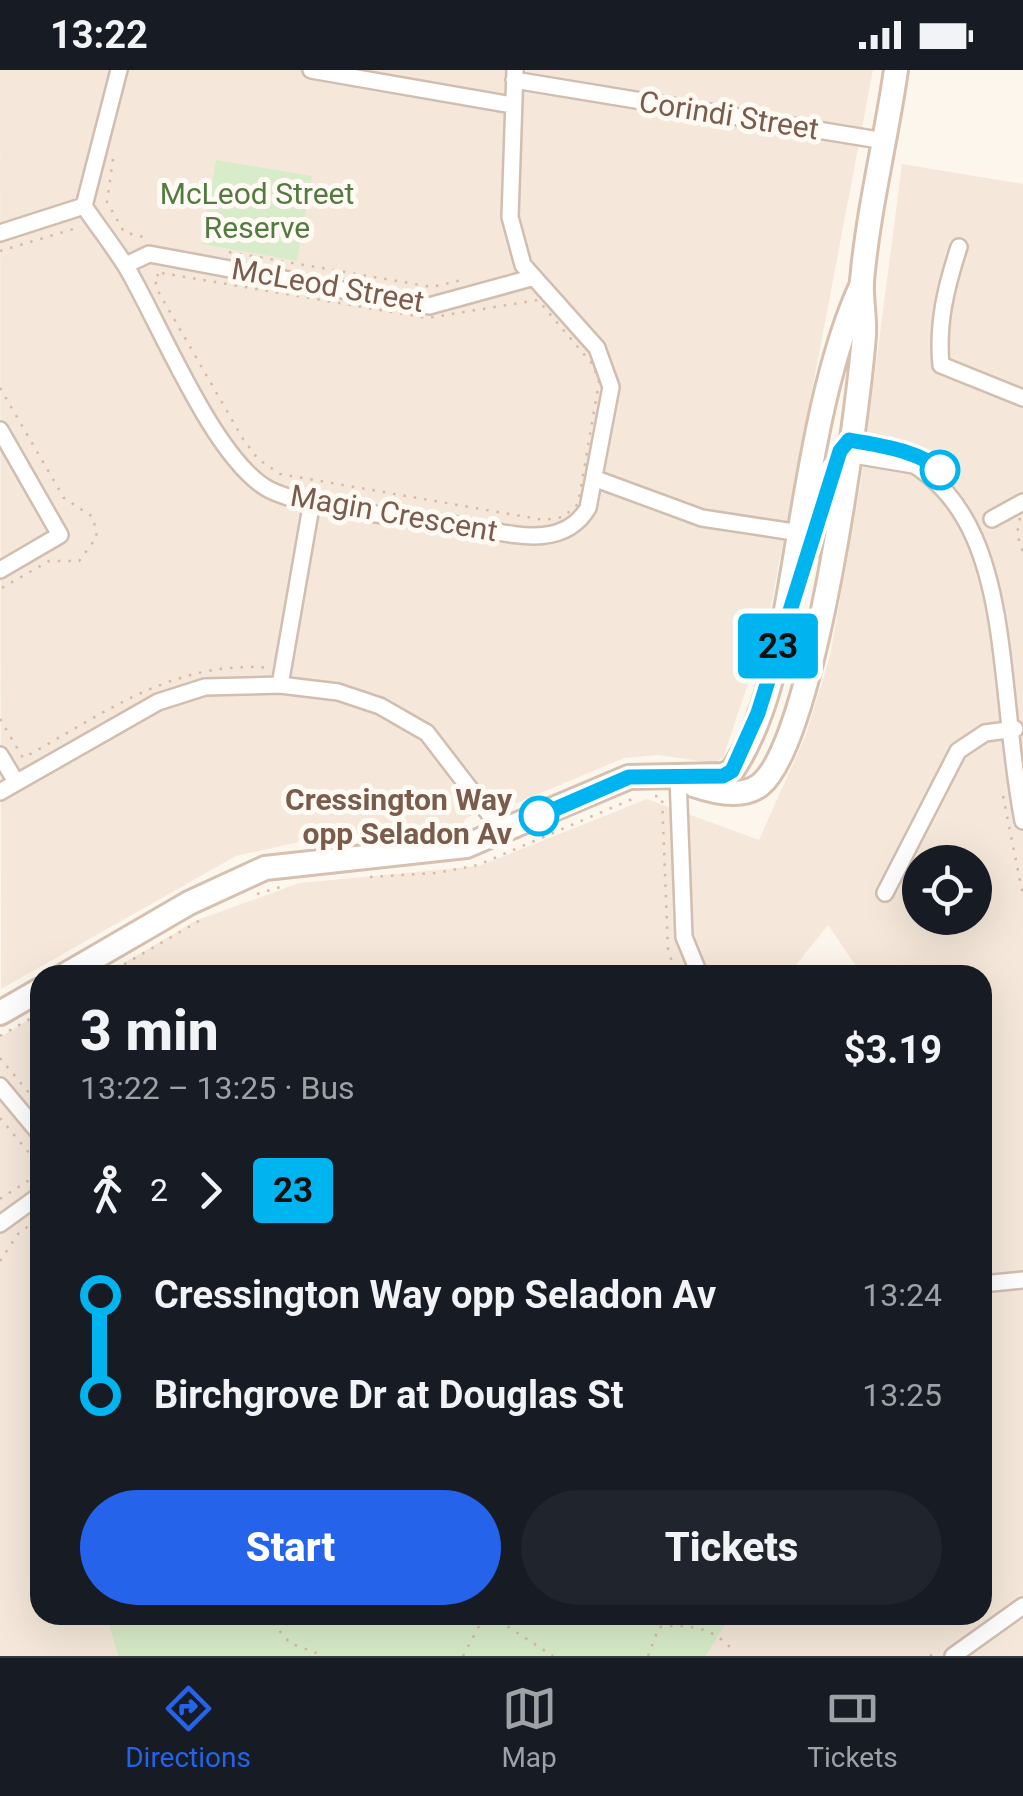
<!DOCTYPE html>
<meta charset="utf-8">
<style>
body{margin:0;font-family:Roboto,sans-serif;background:#20242c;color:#f1f3f6;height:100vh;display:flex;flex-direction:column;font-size:38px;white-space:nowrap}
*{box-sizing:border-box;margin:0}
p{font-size:32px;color:#9ea1a6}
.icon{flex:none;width:55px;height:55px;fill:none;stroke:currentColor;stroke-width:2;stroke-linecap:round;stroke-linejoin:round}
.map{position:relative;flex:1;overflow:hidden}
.side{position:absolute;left:30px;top:895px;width:962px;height:660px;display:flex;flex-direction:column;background:#171b24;border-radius:30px;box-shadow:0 10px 40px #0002}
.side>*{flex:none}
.badge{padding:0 20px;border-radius:8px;font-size:35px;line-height:65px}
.fabs{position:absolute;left:902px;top:775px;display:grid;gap:20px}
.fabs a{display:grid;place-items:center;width:90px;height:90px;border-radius:50%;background:#171b24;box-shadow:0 10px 40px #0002;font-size:50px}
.map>.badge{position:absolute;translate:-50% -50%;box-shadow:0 0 0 5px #fff}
.legs{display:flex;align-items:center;gap:15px;height:110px;padding:0 50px;font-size:32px}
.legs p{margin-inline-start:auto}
.head{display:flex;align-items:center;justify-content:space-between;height:170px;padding:0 50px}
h1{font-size:55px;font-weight:800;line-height:75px}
.primary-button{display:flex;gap:20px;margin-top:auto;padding:20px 50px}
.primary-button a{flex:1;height:115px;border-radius:60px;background:#2563eb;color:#fff;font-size:40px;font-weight:800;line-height:115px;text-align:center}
.primary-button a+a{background:#20242c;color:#f1f3f6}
ul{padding:0 50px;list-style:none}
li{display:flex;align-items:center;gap:35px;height:100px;font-size:38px}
li i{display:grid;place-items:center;width:15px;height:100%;margin:0 12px;background:currentColor}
li i::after{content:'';width:25px;height:25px;margin:-12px;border:8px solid;border-radius:50%;background:#171b24}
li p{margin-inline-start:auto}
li:first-child i{background:linear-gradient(#0000 50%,currentColor 0)}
li:last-child i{background:linear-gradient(currentColor 50%,#0000 0)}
.status{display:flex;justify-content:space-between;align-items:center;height:70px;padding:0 50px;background:#171b24;direction:ltr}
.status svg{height:28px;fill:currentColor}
.dock{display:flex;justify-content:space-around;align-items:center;height:140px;border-top:2px solid #363941;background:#171b24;font-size:28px;color:#9ea1a6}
.dock a{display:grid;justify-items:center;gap:5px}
.dock .active{color:#2563eb}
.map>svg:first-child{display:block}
.residential{fill:#f5e8da;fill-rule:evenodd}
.green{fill:#d8ecc9}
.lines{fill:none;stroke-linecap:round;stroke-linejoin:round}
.street-casing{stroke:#d1beb0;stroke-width:20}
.secondary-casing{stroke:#d6c0b0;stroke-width:28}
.path{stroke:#d9b8a5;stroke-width:2.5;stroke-dasharray:2.5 8;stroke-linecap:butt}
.street{stroke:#fff;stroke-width:15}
.secondary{stroke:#fff;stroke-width:22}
.line-1-casing{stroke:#fff;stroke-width:22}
.line-1{stroke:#00b5ef;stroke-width:15}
.stop-1-dot{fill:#fff;stroke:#00b5ef;stroke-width:5}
.labels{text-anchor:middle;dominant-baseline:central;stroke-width:10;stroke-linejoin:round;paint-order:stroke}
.street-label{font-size:30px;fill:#7a5c4d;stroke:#fffaf3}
.park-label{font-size:30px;fill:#537a41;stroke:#fffaf3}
.stop-label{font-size:30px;font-weight:bold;fill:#7a5c4d;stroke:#fffaf3;text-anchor:end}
</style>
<div class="status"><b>13:22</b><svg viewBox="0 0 49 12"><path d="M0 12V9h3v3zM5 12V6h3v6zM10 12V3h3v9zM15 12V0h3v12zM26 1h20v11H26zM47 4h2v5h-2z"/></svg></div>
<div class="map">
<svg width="1023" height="1586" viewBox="0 0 1023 1586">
<rect width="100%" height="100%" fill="#fdf6ec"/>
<path class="residential" d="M0 0H873L767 557 723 688 713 693 658 685 624 688 517 733 508 731 466 748 463 755 421 763 317 768 236 786 1 919Z
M902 94 1023 114V1586H706L731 1545H982V905H862L828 855 788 905H104L195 851 299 813 479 796 647 729 759 770 805 667 830 586 860 417ZM920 792H975V848H920Z
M40 943V1545H106L118 1586H0V967Z"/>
<path class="green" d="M216 90 312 106 297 191 202 174Z
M106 1545H731L706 1586H118Z"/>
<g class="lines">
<defs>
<path id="street" d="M311 0 512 35
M514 10 885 71
M84 136C98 157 114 177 127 198 160 254 215 392 270 420 310 440 422 449 471 457 512 464 563 480 588 438L611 317 597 278 523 195 510 147 515 0
M0 163 84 136 119 0
M959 177C946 217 937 253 941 295L1023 328
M126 195 149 184 429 236 531 208
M0 360 60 465 0 500
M849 370C1023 405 991 587 1023 751
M848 384 931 398
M596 409 702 448 800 463
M992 449 1023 432
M280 615 312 431
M0 685 16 712
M678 707 684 867 698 901
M0 722 158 632 205 617 280 615 338 622 380 636 427 663 503 762
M885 823 958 681 985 663 1015 659
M0 1016 40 1064
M0 1154 40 1125
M982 1214 1023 1210
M953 1586 1023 1536"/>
<path id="secondary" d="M810 477 833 398
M694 715C714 722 742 729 760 715 815 672 858 343 864 265 865 247 861 229 862 211 868 141 886 70 896 0
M65 905 189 833 265 798 466 776 629 707 723 705 732 701C768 647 780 575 791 512 807 420 823 298 862 214
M0 943 40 920"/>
</defs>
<use href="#street" class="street-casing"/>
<use href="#secondary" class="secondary-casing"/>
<path class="path" d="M113 89 107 132 124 162 147 168
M0 181 80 157
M229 182 432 217 462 210
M162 203 427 248 538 230 593 295 599 312 578 434 563 447 544 450 280 404 258 389 243 369 158 221 154 207Z
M0 318 64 428 93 447 97 467 79 491H49L0 519
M1020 448 1017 464 1023 482
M0 649 23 688C102 645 174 589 270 598
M655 726 662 727 668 879 676 905
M1003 726 1023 826
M370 807 436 803 478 795 637 727
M257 824 287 815
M106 905 204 848
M0 966 40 943
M0 988 40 1036
M0 1048 40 1096
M0 1129 40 1103
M0 1191 18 1164 40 1147
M266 1545 290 1573 324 1586
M490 1545 553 1586
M463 1586 485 1545
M648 1586 659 1557C691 1554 714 1557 735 1583
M930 1586 939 1580"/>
<use href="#street" class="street"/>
<use href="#secondary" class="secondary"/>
</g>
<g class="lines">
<defs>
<path id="line-1" d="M539 746 629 707 723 706 732 701 758 643 840 381 849 370C886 376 919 381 949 405L940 400"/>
</defs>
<use href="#line-1" class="line-1-casing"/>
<use href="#line-1" class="line-1"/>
</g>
<g class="stop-1-dot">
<circle cx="940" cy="400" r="18"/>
<circle cx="539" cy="746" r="18"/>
</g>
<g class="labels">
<g class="street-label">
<text transform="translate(729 45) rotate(9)">Corindi Street</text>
<text transform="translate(328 215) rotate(10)">McLeod Street</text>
<text transform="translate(394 443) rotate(10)">Magin Crescent</text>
</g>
<g class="park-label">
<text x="257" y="123">McLeod Street<tspan x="257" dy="34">Reserve</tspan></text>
</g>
<g class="stop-label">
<text x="512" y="729">Cressington Way<tspan x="512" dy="34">opp Seladon Av</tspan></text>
</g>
</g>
</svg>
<div class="fabs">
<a><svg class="icon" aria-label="locate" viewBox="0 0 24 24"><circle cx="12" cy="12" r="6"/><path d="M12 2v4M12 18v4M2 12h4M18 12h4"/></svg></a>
</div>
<b class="badge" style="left:778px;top:576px;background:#00b5ef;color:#111">23</b>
<section class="side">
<div class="head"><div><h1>3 min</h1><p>13:22 – 13:25 · Bus</p></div><b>$3.19</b></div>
<div class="legs"><svg class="icon" aria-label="walk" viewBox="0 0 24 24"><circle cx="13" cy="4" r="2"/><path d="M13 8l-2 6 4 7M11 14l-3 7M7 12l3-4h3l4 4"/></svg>2<svg class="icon" aria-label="forward" viewBox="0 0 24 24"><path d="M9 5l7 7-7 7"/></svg><b class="badge" style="background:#00b5ef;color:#111">23</b></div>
<ul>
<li><i style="color:#00b5ef"></i><b>Cressington Way opp Seladon Av</b><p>13:24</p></li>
<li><i style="color:#00b5ef"></i><b>Birchgrove Dr at Douglas St</b><p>13:25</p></li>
</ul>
<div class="primary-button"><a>Start</a><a>Tickets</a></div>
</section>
</div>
<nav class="dock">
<a class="active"><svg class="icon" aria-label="directions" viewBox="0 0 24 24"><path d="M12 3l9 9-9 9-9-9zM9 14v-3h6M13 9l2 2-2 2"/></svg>Directions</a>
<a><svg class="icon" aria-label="map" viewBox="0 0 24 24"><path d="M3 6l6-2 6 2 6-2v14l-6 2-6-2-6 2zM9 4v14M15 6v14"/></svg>Map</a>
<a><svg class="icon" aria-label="tickets" viewBox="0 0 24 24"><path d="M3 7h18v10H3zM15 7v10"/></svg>Tickets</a>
</nav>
